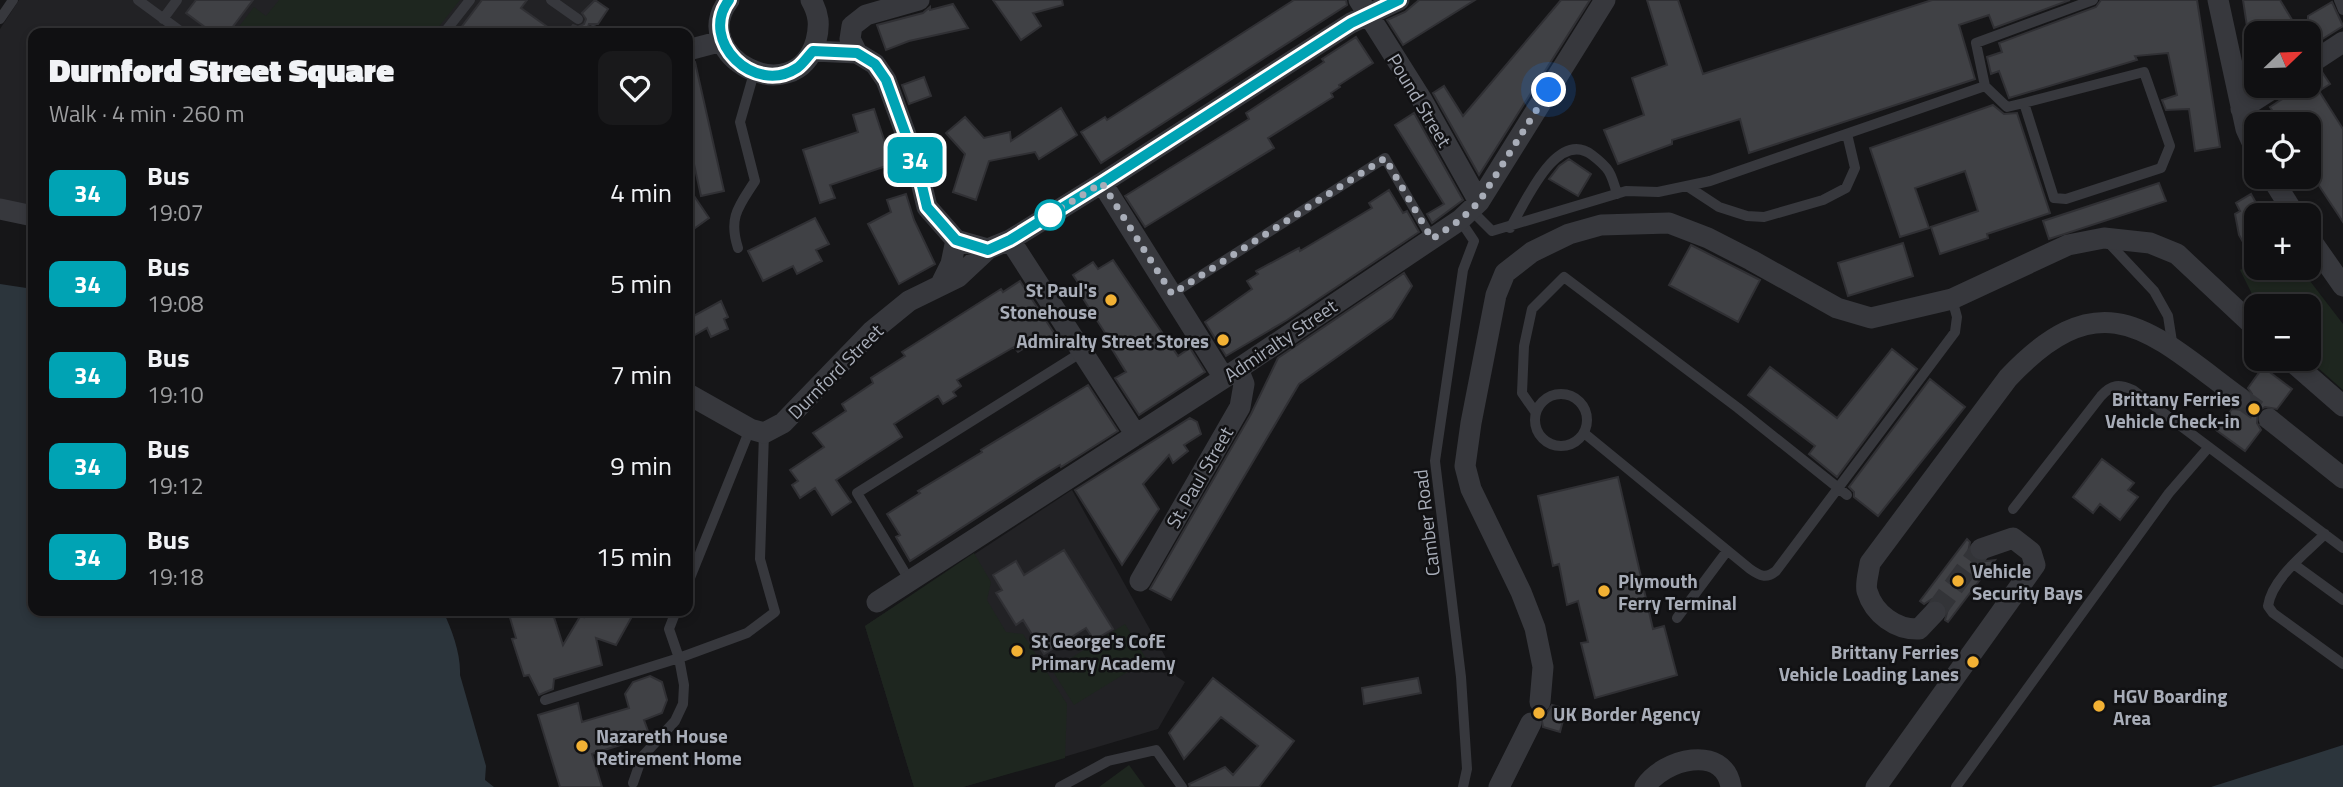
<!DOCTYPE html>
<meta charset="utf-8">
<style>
body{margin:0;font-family:"Titillium Web",sans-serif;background:#19191b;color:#f1f3f6;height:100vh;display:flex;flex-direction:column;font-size:26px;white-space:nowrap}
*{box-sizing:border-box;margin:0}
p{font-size:23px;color:#9c9d9f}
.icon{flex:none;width:38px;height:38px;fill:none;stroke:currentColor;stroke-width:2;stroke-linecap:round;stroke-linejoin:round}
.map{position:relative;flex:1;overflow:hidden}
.side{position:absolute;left:28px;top:28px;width:665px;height:588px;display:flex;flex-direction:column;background:#101012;border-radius:14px;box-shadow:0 4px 10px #0003,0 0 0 2px #303032}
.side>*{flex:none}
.badge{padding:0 14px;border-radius:10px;font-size:24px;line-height:46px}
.needle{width:46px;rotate:67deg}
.tools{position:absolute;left:2244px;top:21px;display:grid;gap:14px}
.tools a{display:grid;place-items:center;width:77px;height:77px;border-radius:14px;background:#101012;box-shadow:0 4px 10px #0003,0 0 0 2px #303032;font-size:35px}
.you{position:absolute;width:35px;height:35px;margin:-18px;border:5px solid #fff;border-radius:50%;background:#1a73e8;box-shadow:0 0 0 10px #1a73e833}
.map>.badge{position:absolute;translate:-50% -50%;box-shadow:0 0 0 4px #fff}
.round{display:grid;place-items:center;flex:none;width:74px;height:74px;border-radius:14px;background:#19191b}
.head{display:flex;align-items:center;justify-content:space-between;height:119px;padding:0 21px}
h1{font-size:33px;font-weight:800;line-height:52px}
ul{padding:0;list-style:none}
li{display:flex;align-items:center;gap:21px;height:91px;padding:0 21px}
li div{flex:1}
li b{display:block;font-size:26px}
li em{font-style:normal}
li .badge{min-width:77px;font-weight:700;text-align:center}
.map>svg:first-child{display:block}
.built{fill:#222225}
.green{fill:#1e261f}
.water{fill:#2c353c}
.building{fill:#404145;stroke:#303034;stroke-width:2}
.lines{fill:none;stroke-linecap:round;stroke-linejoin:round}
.street-tunnel{stroke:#333438;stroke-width:21;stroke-dasharray:21 10;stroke-linecap:butt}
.lane{stroke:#37383d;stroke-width:10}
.street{stroke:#37383d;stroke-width:21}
.line-casing{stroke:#fff;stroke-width:16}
.line{stroke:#00a3b4;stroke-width:10}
.walk{stroke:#a8adb8;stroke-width:7;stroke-dasharray:0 12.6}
.stop-dot{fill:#fff;stroke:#00a3b4;stroke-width:3.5}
.poi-dot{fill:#f2b134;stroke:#111113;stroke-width:2.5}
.labels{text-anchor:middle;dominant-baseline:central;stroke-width:5;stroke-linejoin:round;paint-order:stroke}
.street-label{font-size:19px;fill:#a8adb8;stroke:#111113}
.poi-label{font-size:19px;font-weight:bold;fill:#a8adb8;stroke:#111113;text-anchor:start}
</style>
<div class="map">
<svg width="2343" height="787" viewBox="0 0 2343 787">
<rect width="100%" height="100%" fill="#161618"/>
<path class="built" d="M19 0H595L608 9 591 33H33V211L0 203V29Z
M1072 490 1176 676 1185 682 1158 729 963 787H914L865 626Z"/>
<path class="green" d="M279 0H460L434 33H234L254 7 266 16Z
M2256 262V268H2300L2343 324V390L2308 359V306H2258L2240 270Z
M974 553 991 582 987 600 1006 632 1023 634 1067 704 1065 758 963 787H914L865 626Z
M1125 624 1147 660 1074 705 1052 670Z
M1129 765 1145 787H1099Z"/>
<path class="water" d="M0 284 33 289V611H443C452 630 461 654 460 675L486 766 485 780 494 787H0Z
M2343 745V787H2211Z"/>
<path class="building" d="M196 0H253L228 33H213L186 13Z
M482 0H527L521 8 556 33H457Z
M595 0 608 9 598 24H589L586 33H567L573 25 578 27 584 24 586 19 582 13Z
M993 0H1062L1063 5 1033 13 1041 26 1021 40Z
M1294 0H1346L1347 5 1101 163 1081 132 1105 117 1107 120Z
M1419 0H1475L1403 45 1387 20 1405 12Z
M1561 0H1590L1479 175 1433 93 1444 86 1463 116Z
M1647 0H1678L1703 74 1932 0H2070L1994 28 1989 15 1959 25 1975 79 1749 153 1740 119 1672 140V144L1618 164 1604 130 1644 115 1632 78 1667 65Z
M2101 0H2197L2220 147 2195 151 2189 109 2166 110 2162 100 2177 95 2168 53 2135 56 2137 60 2009 98 1999 71 1991 74 1987 57 2002 52 1999 43 2096 7Z
M2243 0H2280L2300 33H2248Z
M2332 2 2343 26 2308 48V16Z
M953 4 968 28 909 41 886 50 877 25 923 13 930 7V10Z
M1356 37 1373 63 1339 85 1340 87 1331 93 1333 97 1268 138 1274 148 1145 227 1125 196 1249 119 1246 113 1324 62 1322 59Z
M695 62 724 191 701 196 688 137V63Z
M2322 72 2330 84 2319 91 2343 129V222L2308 169V124H2281L2270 107 2302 86H2308V78Z
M924 77 931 96 909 104 902 85Z
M1993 105 2004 114 2017 113 2050 213 1987 234 1988 238 1940 254 1931 227 1978 211 1965 171 1915 188 1929 228 1900 237 1870 148Z
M1061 108 1077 135 1039 159 1035 152 989 161 976 200 953 192 965 154 946 133 965 117 984 138 1010 132 1011 141Z
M874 109 892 164 830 185 835 198 820 203 803 150 858 132 853 115Z
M1414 113 1463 200 1432 223 1427 214 1444 204 1395 125Z
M1569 159 1591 174 1578 196 1549 179 1559 166Z
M2159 183 2166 201 2049 239 2043 221Z
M688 187 709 218 688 233Z
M1389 190 1403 213 1407 211 1419 232 1287 320 1226 356 1205 322 1252 289 1247 281 1258 274 1256 271 1299 248 1300 251 1372 208 1369 203Z
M906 194 914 220 935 264 899 284 868 224 891 212 887 200Z
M2251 194 2260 210 2256 212V265L2239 235 2235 214 2240 211 2236 203Z
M815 218 829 244 816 250 822 261 797 274 793 266 763 281 748 251Z
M1903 243 1913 276 1848 296 1838 263Z
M1691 245 1760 280 1738 322 1669 285Z
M1113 260 1178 356 1190 348 1205 372 1139 415 1115 378 1126 372 1107 341 1109 339 1075 286 1079 284 1073 275 1093 262 1098 269Z
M1404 273 1412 286 1392 318 1299 384 1171 600 1150 589 1251 414 1278 358Z
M1020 281 1056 336 1041 346 1037 340 1018 352 1014 347 957 380 961 386 953 392 956 396 943 404 938 396 894 424 902 437 836 480 851 502 832 515 815 488 800 498 792 485 798 481 790 470 824 447 813 433 846 411 842 404 873 383 871 378 905 356 902 352 1001 289 1003 292Z
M721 301 728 317 724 319 728 329 711 337 707 328 688 339V319Z
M1892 349 1917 369 1837 477 1809 454 1815 446 1748 395 1770 367 1837 418Z
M2263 367 2292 389 2277 409 2265 407 2258 411 2257 423 2261 430 2245 451 2216 430 2232 409 2244 410 2251 405 2252 394 2248 388Z
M1930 379 1965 407 1878 516 1854 497V492L1849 487Z
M1088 385 1118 431 1061 467 1060 465 1037 479 910 561 896 537 900 535 887 514 920 493 918 491 982 452 981 450Z
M1190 418 1197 422 1201 434 1184 445 1188 451 1173 463 1169 455 1143 484 1159 509 1122 565 1075 490Z
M2102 459 2134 483 2128 490 2138 497 2120 520 2100 504 2093 513 2073 497Z
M1618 477 1653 629 1664 626 1677 675 1595 698 1581 643 1588 642 1578 601 1567 605 1559 564 1553 566 1538 496Z
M1967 539 1970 542 1968 553 1973 559 1979 562 1995 560 1948 622 1945 620 1948 609 1943 602 1932 599 1924 604 1920 601Z
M1064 550 1113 629 1094 640 1086 628 1044 654 1023 620 1016 625 996 593 1002 590 993 575 1016 561 1024 575Z
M508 611H552L563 645 581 615 584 617 588 611H635L616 645 596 638 602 665 554 679 553 689 539 695 529 675 524 676 512 639 516 638Z
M650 676 662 682 667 700 662 713 644 720 648 731 640 733 642 738 592 754 602 787H560L538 715 578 703 582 722 629 708 625 694 633 682Z
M1213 678 1294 741 1259 787H1190L1189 784 1225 767 1233 775 1258 746 1221 717 1184 759 1169 733Z
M1418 678 1421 693 1364 704 1362 688Z
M1552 705 1566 709 1560 732 1543 727 1541 715 1546 714Z"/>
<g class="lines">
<path class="street-tunnel" d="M2240 398 2269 419
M1935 612 1981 549"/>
<path class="lane" d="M138 0 183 33
M551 0 578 19
M2339 0 2343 10
M0 19 13 0
M163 19 177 0
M593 30 598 33
M444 33 470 0
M1985 86 2007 107 2024 103 2144 72 2170 146 2161 168 2066 199 2054 198 2024 103
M1687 186 1719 207 1747 216 1764 217 1823 200 1846 188 1855 168 1847 134
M1471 210 1492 231 1626 191 1658 192 1710 181 1985 86 1976 43 2093 0
M1460 220 1474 241 1463 270 1435 461 1461 677 1467 769 1463 787
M1510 228C1525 204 1556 128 1592 155 1609 168 1611 172 1617 194
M2107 241 2154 291 2168 316 2173 348
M738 248C728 217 739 206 755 181L740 122 754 73
M1172 294 1385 158 1432 239
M1535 420a26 26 0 1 1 52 0a26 26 0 1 1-52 0Z
M1536 413 1522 393 1524 346 1532 309 1564 277 1738 408 1847 495
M1584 433 1750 569C1760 576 1766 579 1776 571L1955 332 1957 317 1952 299
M2013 509 2101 396C2112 384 2119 384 2133 390L2343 548
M2325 534C2306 553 2272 578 2268 606L2273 613 2343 664
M2295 565 2343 600
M910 581 857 493 1082 352
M688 583 750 429
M676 611 669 629 679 658 747 633 775 612 760 559 764 433
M1677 618 1727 551
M545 700 679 658 684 685 683 704 675 721 642 757 633 783
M1060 787 1108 761 1156 750 1182 787
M1956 787 2169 493 2208 448"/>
<path class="street" d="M729 0C686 56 795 113 816 41 820 25 819 14 811 0
M1359 0 1422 100 1479 202
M2218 0 2246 129 2256 151
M852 26 850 39 857 53 875 64 886 80 917 165 927 207 956 240 988 249
M852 26 866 15 919 0
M688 50 722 41
M813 51 857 53
M2308 65 2343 42
M2241 109 2277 86
M2271 177 2295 215
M1102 183 1224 378
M0 209 33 216
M2308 236 2343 286
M1010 240 1136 435
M941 284 951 264 956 240
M2289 359 2343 406
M688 394 750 429 764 433 783 423 871 332 909 301 958 277 988 249 1010 240 1102 183 1351 23 1399 0
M2269 419 2343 478
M1140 581 1240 407 1244 384 1238 369
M877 602 1238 369 1460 220 1479 202 1605 0
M1935 612 1919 629C1896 630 1874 614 1867 591 1865 584 1869 571 1870 563L2008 378C2103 277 2151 332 2240 398
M1540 702 1543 667 1535 628 1521 592 1471 489 1465 466 1471 423 1496 295 1505 273 1532 252 1569 234 1601 225 1669 223 1708 238 1751 260 1837 308 1871 318 1952 299 2068 245 2104 238 2150 243 2177 254 2256 328
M1499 787 1531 723
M1645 787C1663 759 1724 743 1731 787
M1876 787 2035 565 2031 552 2013 538 1981 549"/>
</g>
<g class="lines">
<defs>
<path id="line" d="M729 0C698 41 755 96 797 68 803 64 808 56 813 51L857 53 875 64 886 80 917 165 927 207 956 240 988 250 1010 240 1102 183 1351 23 1399 0"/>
</defs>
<use href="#line" class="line-casing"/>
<use href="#line" class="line"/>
<path class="walk" d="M1050 215 1045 218 1102 183 1172 294 1385 158 1432 239 1460 220 1479 202 1549 90"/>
</g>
<circle class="stop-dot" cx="1050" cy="215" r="14"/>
<g class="poi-dot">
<circle cx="1111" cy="300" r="7"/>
<circle cx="1223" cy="340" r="7"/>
<circle cx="2254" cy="409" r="7"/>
<circle cx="1958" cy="581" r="7"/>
<circle cx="1604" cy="591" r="7"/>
<circle cx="1017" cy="651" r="7"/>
<circle cx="1973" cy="662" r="7"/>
<circle cx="2099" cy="706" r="7"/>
<circle cx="1539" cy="713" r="7"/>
<circle cx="582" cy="746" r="7"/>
</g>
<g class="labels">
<g class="street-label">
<text transform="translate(1420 100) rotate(59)">Pound Street</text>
<text transform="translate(1280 340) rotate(-34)">Admiralty Street</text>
<text transform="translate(835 371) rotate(-45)">Durnford Street</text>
<text transform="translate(1199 477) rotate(-60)">St. Paul Street</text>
<text transform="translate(1426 523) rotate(-97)">Camber Road</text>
</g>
<g class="poi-label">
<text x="1097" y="289" text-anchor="end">St Paul's<tspan x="1097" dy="22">Stonehouse</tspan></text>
<text x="1209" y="340" text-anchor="end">Admiralty Street Stores</text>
<text x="2240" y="398" text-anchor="end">Brittany Ferries<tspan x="2240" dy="22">Vehicle Check-in</tspan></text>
<text x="1972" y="570">Vehicle<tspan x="1972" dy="22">Security Bays</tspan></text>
<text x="1618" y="580">Plymouth<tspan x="1618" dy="22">Ferry Terminal</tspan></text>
<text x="1031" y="640">St George's CofE<tspan x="1031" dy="22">Primary Academy</tspan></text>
<text x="1959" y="651" text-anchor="end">Brittany Ferries<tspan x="1959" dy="22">Vehicle Loading Lanes</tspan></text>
<text x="2113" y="695">HGV Boarding<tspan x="2113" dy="22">Area</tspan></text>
<text x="1553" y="713">UK Border Agency</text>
<text x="596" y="735">Nazareth House<tspan x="596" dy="22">Retirement Home</tspan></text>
</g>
</g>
</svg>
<div class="tools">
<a><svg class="needle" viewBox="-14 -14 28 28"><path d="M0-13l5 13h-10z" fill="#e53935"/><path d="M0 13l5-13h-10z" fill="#9c9d9f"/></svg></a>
<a><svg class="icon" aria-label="locate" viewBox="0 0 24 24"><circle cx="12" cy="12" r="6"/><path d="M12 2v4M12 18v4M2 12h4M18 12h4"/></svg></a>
<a>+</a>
<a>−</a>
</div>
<div class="you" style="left:1549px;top:90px"></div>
<b class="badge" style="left:915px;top:160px;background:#00a3b4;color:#fff">34</b>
<section class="side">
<div class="head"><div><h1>Durnford Street Square</h1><p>Walk · 4 min · 260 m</p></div><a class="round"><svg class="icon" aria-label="heart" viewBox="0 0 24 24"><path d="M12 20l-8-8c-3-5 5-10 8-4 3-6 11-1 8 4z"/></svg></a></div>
<ul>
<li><span class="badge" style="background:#00a3b4;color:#fff">34</span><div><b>Bus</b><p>19:07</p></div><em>4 min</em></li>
<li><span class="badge" style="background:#00a3b4;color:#fff">34</span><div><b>Bus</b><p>19:08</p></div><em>5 min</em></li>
<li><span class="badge" style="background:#00a3b4;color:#fff">34</span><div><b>Bus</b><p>19:10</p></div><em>7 min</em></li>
<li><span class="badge" style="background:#00a3b4;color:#fff">34</span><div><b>Bus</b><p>19:12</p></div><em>9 min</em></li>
<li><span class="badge" style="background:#00a3b4;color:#fff">34</span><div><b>Bus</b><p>19:18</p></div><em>15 min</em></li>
</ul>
</section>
</div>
